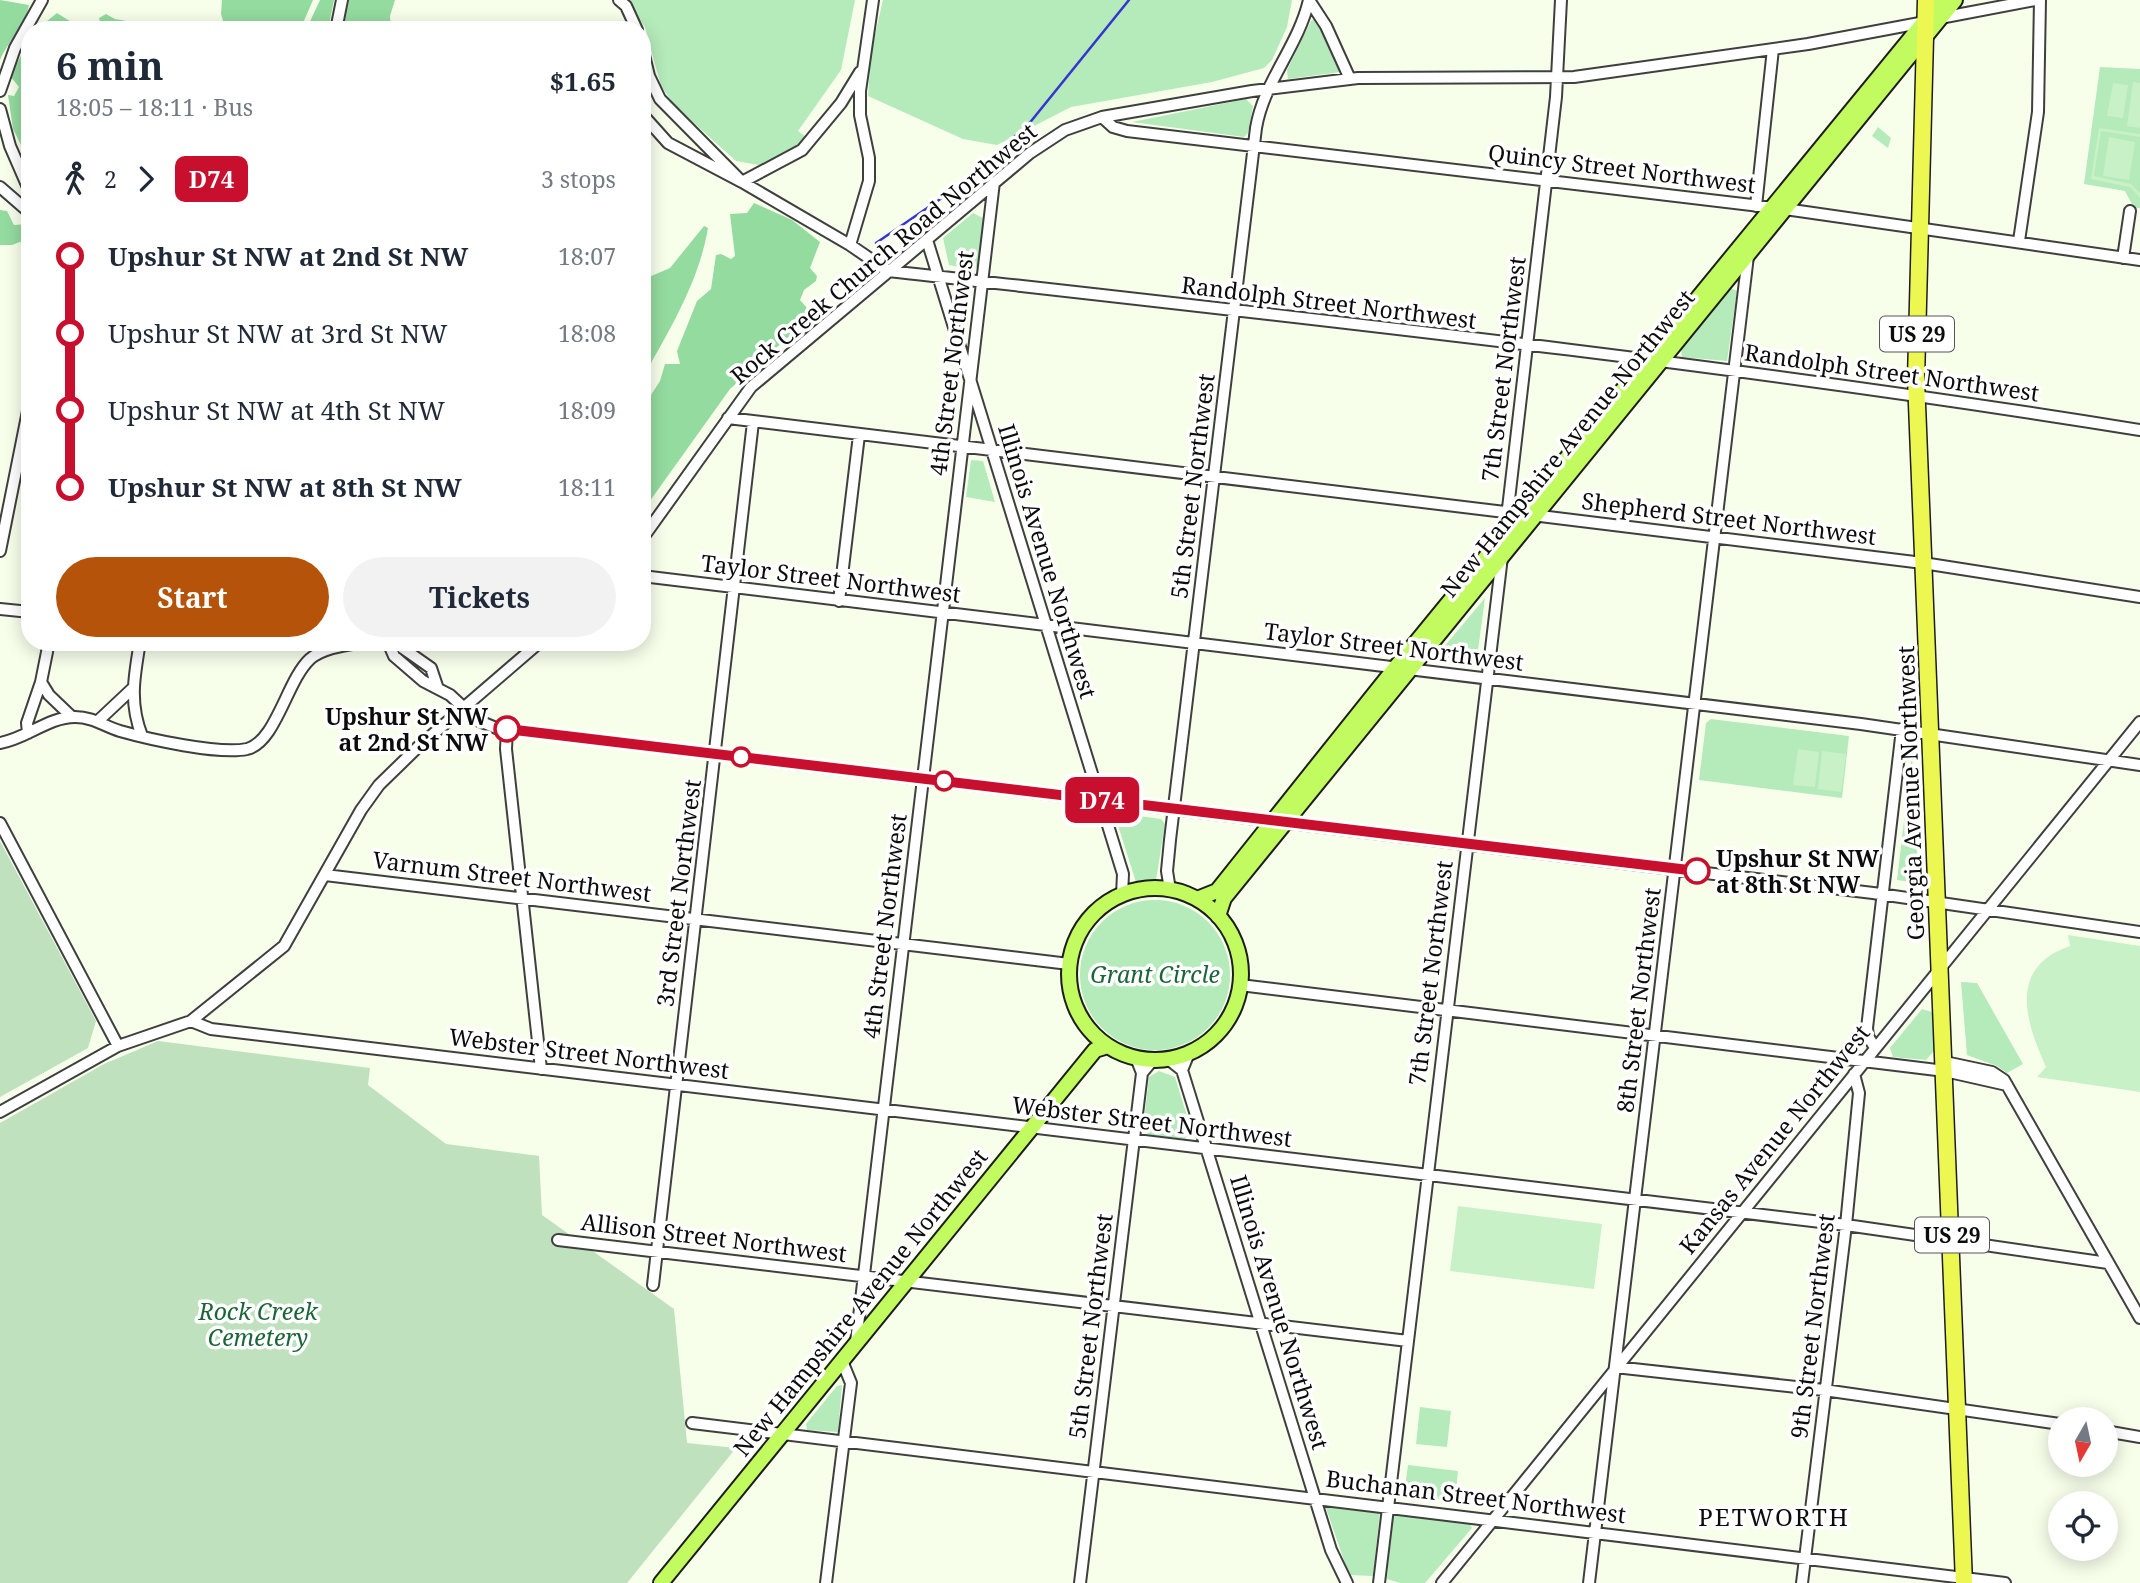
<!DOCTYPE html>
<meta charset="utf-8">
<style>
body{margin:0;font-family:"Noto Serif",serif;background:#f2f2f3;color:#1f2937;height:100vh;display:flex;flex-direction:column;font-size:26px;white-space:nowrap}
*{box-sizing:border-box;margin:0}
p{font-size:23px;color:#747a83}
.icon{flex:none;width:38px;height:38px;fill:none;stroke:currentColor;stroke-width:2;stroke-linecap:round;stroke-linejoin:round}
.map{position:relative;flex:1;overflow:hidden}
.side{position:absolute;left:21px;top:21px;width:630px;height:630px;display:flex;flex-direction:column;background:#fff;border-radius:28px;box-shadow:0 4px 18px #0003}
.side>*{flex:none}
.badge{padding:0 14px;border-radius:10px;font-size:24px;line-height:46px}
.needle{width:46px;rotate:189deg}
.controls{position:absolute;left:2048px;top:1407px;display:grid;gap:14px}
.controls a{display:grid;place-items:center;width:70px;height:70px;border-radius:50%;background:#fff;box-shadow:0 4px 18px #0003;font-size:35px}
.map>.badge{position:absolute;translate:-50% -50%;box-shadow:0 0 0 4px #fff}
.legs{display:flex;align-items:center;gap:10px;height:77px;padding:0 35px;font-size:23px}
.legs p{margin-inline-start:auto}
.head{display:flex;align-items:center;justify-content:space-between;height:119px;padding:0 35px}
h1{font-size:38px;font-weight:700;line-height:52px}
.action{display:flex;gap:14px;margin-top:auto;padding:14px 35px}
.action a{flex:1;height:80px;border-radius:42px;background:#b45309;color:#fff;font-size:28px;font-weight:700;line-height:80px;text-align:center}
.action a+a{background:#f2f2f3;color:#1f2937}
ul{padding:0 35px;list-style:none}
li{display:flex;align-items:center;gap:24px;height:77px;font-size:26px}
li i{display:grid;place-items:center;width:10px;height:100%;margin:0 9px;background:currentColor}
li i::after{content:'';width:18px;height:18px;margin:-9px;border:5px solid;border-radius:50%;background:#fff}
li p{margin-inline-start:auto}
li:first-child i{background:linear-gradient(#0000 50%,currentColor 0)}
li:last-child i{background:linear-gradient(currentColor 50%,#0000 0)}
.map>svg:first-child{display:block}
.green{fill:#b5eaba}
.forest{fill:#94db9f}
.cemetery{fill:#bfe1bd}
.pitch{fill:#c9f1c7}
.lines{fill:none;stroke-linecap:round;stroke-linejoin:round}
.stream{stroke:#3635d0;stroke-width:2.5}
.minor-casing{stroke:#3f3f3f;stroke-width:14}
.major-casing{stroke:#1d1d1d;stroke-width:18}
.highway-casing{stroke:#1d1d1d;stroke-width:19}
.minor{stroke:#fff;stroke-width:10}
.major{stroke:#c2fb5f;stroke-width:14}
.highway{stroke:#ecf751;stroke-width:16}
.line-1-casing{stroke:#fff;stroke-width:16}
.line-1{stroke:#c8102e;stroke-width:10}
.stop-1-dot{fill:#fff;stroke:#c8102e;stroke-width:3.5}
.labels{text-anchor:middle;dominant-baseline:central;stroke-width:7;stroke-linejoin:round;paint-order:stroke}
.shield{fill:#fff;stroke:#555;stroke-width:2}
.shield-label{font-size:21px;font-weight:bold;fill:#0c0c0c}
.street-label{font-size:23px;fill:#0c0c0c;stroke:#fff}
.stop-label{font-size:23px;font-weight:bold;fill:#0c0c0c;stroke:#fff;text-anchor:end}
.park-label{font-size:23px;font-style:italic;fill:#1c6539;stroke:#fff}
.neighbourhood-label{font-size:24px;letter-spacing:2px;fill:#0c0c0c;stroke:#fff}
</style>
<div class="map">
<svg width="2140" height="1583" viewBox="0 0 2140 1583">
<rect width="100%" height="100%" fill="#f7ffeb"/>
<path class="green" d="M625 0H855L841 70 798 131 806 137 794 150 759 165 736 161 675 106 661 86 645 27Z
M883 0H1292L1287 27 1272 60 1264 68 1212 82 1071 107 997 145 963 139 868 96 871 52Z
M1315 18 1340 72 1288 79 1287 70 1311 21Z
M2100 67 2140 69V208H2134L2125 191 2084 184Z
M1246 99 1253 106 1248 133 1244 137 1132 122Z
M1878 127 1891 138 1888 148 1872 136Z
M973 213 983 218 978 267 969 269 949 265 943 238Z
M1730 288 1737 291 1727 361 1682 357 1681 349Z
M971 460 983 461 995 502 966 497Z
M1485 598 1476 665 1438 659V654Z
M1904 655H1908L1910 711H1901Z
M1711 719 1849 736 1842 798 1699 780 1706 723Z
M1912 754 1919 883 1897 880Z
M1118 813 1161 819 1165 824 1156 880 1136 882 1115 816Z
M1080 975a75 75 0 1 1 150 0a75 75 0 1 1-150 0Z
M1961 982 1977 983 2023 1064 2007 1073 1997 1066 1967 1055Z
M1922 1009 1932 1012 1934 1051 1926 1060 1893 1057 1890 1048Z
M1159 1071 1175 1077 1191 1129 1185 1139 1149 1135 1143 1129 1149 1077Z
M842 1385 838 1432 807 1430 806 1424 837 1386Z
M1420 1407 1451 1411 1447 1447 1416 1444Z
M1408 1465 1458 1471 1455 1501 1404 1495Z
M1325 1505 1380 1511 1373 1576 1349 1575Z
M1392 1513 1470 1523 1472 1528 1425 1583H1400L1387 1579Z"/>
<path class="forest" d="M0 0 29 5C26 24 8 41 0 60Z
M222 0H313L300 30H226L221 14Z
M320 0H334L328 30H306Z
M349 0H395L390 16 391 30H342Z
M57 13 84 30H36Z
M106 14 115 19 132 22 137 30 101 27 99 18Z
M30 39V163L13 129 8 95 14 96 19 87 10 76Z
M754 203 792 220 820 242 810 268 817 276 816 281 804 290 800 300 813 315 730 389 642 512V409L660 381 665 364H680L677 351 697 301 711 289 716 255 721 254 731 259 735 256 730 214 747 213Z
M0 210 7 211 14 225 29 224 30 238 12 245H0Z
M704 226 708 228C699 282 669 331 642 379V347L646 334 642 329V280L670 268Z"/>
<path class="cemetery" d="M0 841 96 1021 88 1048 0 1097Z
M158 1041 370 1068 368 1085 446 1144 539 1156 542 1215 674 1309 687 1443 736 1448 627 1583H0V1123L104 1064Z"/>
<path class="pitch" d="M2133 82 2140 83V128L2127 126Z
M2113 83 2128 85 2123 118 2107 116Z
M2099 128 2140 134V137L2101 131 2094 176 2131 184 2140 193V198L2130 187 2091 179Z
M2109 137 2135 142 2129 180 2103 176Z
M1798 749 1819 752 1815 787 1793 785Z
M1822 751 1846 754 1841 792 1818 789Z
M2068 935 2140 946V1092L2037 1077 2046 1067C2025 1021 2008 967 2070 946Z
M1458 1206 1602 1224 1594 1289 1450 1271Z"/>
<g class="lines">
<path class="stream" d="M876 243 955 189 1028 125 1129 0"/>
<defs>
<path id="minor" d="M619 0 626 6 637 30
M1309 0 1326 26 1350 79
M1940 18 2035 0
M336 30 342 0
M642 47 649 76 660 99 742 182 850 245 888 271C1306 318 1725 363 2140 430
M0 91 15 48 42 0
M0 109 10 146 30 192
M642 114 668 143 742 182 802 150 841 103 860 72
M1102 117 1113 127 1127 131 1785 209 2140 260
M0 187 30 213
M1756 206 1773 49
M927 240 1123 874 1122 895
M2019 241 2038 112 2040 0
M850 245 869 181V158L860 115V91L873 0
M2123 258 2130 211
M728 418 1513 513
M1532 515 1923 563 2140 597
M1505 534 1556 97 1561 0
M642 539 751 387 1030 153 1065 130 1102 117 1252 91 1358 78 1574 77 1808 44 1925 22
M0 551 30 401
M642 576 1861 724 2140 765
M839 601 859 435
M0 609 30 612
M140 642C134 677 129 703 142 736
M388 642 394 656 423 681 450 695 477 720 496 728 1873 893 2140 932
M394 642 431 668 437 686
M41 682 49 695 72 717
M99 720 132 689
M507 729 506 749 541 1069
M28 733 27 723 41 682 49 642
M0 743C26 739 48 717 75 717 93 717 104 726 120 731 148 739 219 755 247 749 276 742 287 680 310 659 324 647 348 645 365 642
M0 823 118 1046
M325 875 1069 964
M1170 890 1167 871 1170 840 1256 128C1264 81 1298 47 1309 0
M1240 985 1945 1071 2007 1085
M191 1021 211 1029 1846 1225 2108 1263
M1875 1048 1868 1036 1867 1028 1902 729
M1168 1059 1182 1070 1331 1550 1347 1583
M1945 1062 1992 1072 2004 1080 2140 1318
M1182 1070 1189 1053
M1142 1073 1153 1060
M0 1112 118 1046 191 1021 284 946 361 810 379 785 418 747 540 642
M558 1240 1408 1341
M653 1285 753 422
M856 1342 994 182
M1615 1367 1824 1390 2060 1424
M692 1423 2005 1583
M2105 1431 2140 1437
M826 1583 851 1383 842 1361
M1080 1583 1142 1073 1136 1058
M1379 1583 1502 557
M1442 1583 2140 722
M1589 1583 1748 256
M1802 1583 1846 1225 1859 1093 1854 1074"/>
<path id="major" d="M1069 974a86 86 0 1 1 172 0a86 86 0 1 1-172 0Z
M1197 899 1217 891 1395 668 1942 0
M1218 916 1224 898 1955 0
M661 1583 1095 1050 1108 1046"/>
<path id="highway" d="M1926 0 1916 379 1964 1583"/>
</defs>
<use href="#minor" class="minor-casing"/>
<use href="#major" class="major-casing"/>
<use href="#highway" class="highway-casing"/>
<use href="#minor" class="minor"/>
<use href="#major" class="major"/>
<use href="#highway" class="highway"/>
</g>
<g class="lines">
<defs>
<path id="line-1" d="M507 729 1697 871"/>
</defs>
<use href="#line-1" class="line-1-casing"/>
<use href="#line-1" class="line-1"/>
</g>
<g class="stop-1-dot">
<circle cx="507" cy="729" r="12"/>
<circle cx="741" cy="757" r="9"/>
<circle cx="944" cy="781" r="9"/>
<circle cx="1697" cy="871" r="12"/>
</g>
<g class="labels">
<g class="shield">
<rect x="1880" y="316.5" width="74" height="35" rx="5"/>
<rect x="1915" y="1217.5" width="74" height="35" rx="5"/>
</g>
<g class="shield-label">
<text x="1917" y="334">US 29</text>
<text x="1952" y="1235">US 29</text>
</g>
<g class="street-label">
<text transform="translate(1622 168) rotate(7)">Quincy Street Northwest</text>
<text transform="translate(883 253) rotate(-40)">Rock Creek Church Road Northwest</text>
<text transform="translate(1329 302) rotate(7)">Randolph Street Northwest</text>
<text transform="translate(951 363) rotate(-83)">4th Street Northwest</text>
<text transform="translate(1503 369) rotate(-83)">7th Street Northwest</text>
<text transform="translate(1892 372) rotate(8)">Randolph Street Northwest</text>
<text transform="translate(1567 443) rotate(-51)">New Hampshire Avenue Northwest</text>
<text transform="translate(1192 486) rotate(-83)">5th Street Northwest</text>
<text transform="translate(1729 518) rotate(7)">Shepherd Street Northwest</text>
<text transform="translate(1048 561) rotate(73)">Illinois Avenue Northwest</text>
<text transform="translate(831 578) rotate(7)">Taylor Street Northwest</text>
<text transform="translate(1394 646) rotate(7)">Taylor Street Northwest</text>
<text transform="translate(1910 793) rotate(-92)">Georgia Avenue Northwest</text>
<text transform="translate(512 876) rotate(7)">Varnum Street Northwest</text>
<text transform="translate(678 893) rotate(-83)">3rd Street Northwest</text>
<text transform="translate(884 926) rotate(-83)">4th Street Northwest</text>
<text transform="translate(1430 973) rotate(-83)">7th Street Northwest</text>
<text transform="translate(1638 1000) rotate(-83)">8th Street Northwest</text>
<text transform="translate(589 1053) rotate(7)">Webster Street Northwest</text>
<text transform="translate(1152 1121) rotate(7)">Webster Street Northwest</text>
<text transform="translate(1774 1139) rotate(-51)">Kansas Avenue Northwest</text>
<text transform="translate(714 1237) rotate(7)">Allison Street Northwest</text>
<text transform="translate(860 1302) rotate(-51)">New Hampshire Avenue Northwest</text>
<text transform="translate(1280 1312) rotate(73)">Illinois Avenue Northwest</text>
<text transform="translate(1090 1326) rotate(-83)">5th Street Northwest</text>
<text transform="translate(1812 1326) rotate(-83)">9th Street Northwest</text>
<text transform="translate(1476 1496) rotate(7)">Buchanan Street Northwest</text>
</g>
<g class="stop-label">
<text x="488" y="716">Upshur St NW<tspan x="488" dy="26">at 2nd St NW</tspan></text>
<text x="1716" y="858" text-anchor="start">Upshur St NW<tspan x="1716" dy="26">at 8th St NW</tspan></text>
</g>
<g class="park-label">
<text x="1155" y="974">Grant Circle</text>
<text x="258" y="1311">Rock Creek<tspan x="258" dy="26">Cemetery</tspan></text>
</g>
<g class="neighbourhood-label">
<text x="1774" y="1516">PETWORTH</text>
</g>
</g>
</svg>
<div class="controls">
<a><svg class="needle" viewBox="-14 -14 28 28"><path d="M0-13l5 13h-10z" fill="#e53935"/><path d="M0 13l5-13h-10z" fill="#747a83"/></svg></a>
<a><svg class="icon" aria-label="locate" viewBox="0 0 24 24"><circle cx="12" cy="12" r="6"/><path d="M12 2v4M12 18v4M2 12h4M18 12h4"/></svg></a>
</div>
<b class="badge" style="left:1102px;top:800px;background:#c8102e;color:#fff">D74</b>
<section class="side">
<div class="head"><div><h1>6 min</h1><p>18:05 – 18:11 · Bus</p></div><b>$1.65</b></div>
<div class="legs"><svg class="icon" aria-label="walk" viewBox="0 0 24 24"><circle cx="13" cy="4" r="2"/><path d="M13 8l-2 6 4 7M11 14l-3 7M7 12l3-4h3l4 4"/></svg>2<svg class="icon" aria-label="forward" viewBox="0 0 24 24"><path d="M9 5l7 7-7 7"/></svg><b class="badge" style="background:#c8102e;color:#fff">D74</b><p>3 stops</p></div>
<ul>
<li><i style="color:#c8102e"></i><b>Upshur St NW at 2nd St NW</b><p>18:07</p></li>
<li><i style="color:#c8102e"></i><span>Upshur St NW at 3rd St NW</span><p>18:08</p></li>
<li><i style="color:#c8102e"></i><span>Upshur St NW at 4th St NW</span><p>18:09</p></li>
<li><i style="color:#c8102e"></i><b>Upshur St NW at 8th St NW</b><p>18:11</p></li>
</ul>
<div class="action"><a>Start</a><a>Tickets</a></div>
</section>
</div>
